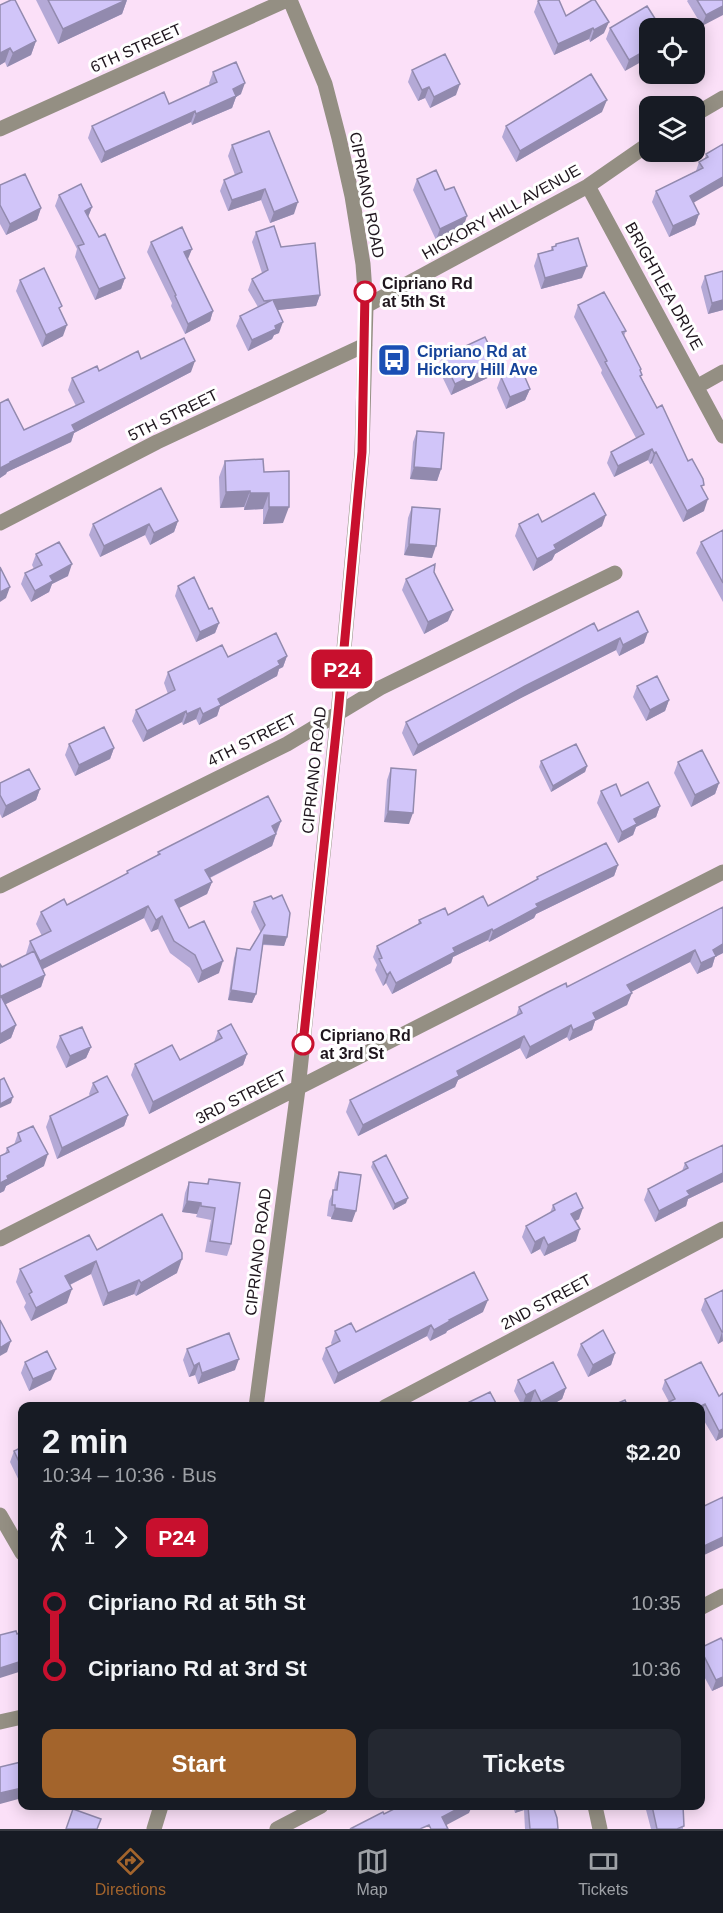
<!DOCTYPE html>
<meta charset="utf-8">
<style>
body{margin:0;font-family:Helvetica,sans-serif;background:#242831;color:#f1f3f6;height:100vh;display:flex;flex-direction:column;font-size:22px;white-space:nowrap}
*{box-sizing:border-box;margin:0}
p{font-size:20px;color:#9ea1a6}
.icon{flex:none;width:33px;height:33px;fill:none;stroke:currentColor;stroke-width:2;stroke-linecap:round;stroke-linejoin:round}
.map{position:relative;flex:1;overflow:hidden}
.panel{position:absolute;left:18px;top:1402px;width:687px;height:408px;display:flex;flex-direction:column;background:#171b24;border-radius:12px;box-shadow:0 3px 15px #0003}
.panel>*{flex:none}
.badge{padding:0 12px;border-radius:9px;font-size:21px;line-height:39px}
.controls{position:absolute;left:639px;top:18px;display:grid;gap:12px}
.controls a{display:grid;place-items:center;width:66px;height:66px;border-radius:12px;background:#171b24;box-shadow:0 3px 15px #0003;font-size:30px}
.map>.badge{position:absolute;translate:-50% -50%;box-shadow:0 0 0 3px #fff}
.legs{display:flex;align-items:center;gap:9px;height:66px;padding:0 24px;font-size:20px}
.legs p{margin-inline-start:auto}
.head{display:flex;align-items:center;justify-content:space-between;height:102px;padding:0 24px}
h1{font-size:33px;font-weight:700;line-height:45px}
.action{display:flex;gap:12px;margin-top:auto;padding:12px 24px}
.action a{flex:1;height:69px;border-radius:12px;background:#a3642c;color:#fff;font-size:24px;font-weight:700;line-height:69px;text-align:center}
.action a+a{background:#242831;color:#f1f3f6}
ul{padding:0 24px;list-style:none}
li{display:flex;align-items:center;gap:21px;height:66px;font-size:22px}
li i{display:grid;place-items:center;width:9px;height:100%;margin:0 8px;background:currentColor}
li i::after{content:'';width:15px;height:15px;margin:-8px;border:4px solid;border-radius:50%;background:#171b24}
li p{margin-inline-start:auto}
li:first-child i{background:linear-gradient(#0000 50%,currentColor 0)}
li:last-child i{background:linear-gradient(currentColor 50%,#0000 0)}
.tabs{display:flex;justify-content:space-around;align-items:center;height:84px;border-top:2px solid #363941;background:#171b24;font-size:16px;color:#9ea1a6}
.tabs a{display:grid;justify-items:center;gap:3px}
.tabs .selected{color:#a3642c}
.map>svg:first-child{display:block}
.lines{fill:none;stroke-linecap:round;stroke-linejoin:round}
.minor{stroke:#948f83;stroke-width:15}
.wall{fill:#b4a9d6}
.shaded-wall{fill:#928aae}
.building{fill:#d1c5f9;stroke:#928aae;stroke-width:1.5}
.line-1-casing{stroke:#fff;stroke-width:14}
.line-1{stroke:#c8102e;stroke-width:9}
.stop-1-dot{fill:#fff;stroke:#c8102e;stroke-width:3}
.labels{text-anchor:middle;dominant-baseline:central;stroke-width:6;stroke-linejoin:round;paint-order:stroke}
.street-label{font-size:16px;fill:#1f161e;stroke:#fff}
.stop-label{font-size:16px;font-weight:bold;fill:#1f161e;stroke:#fff;text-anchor:start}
.transit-label{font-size:16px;font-weight:bold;fill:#164399;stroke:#fff;text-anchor:start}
</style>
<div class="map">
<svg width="723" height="1829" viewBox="0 0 723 1829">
<rect width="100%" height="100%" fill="#fbe0f8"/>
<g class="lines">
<path class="minor" d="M694 115 723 98
M0 129 287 0
M588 186 723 436
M366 306 588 186 650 143
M698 386 723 372
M0 523 157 442 365 345
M0 886 287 744 380 688 615 573
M0 1239 723 872
M256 1407 298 1089 338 714 362 452 366 306 363 264 352 196 339 138 325 84 290 0
M385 1407 723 1229
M0 1515 22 1553
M700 1608 723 1596
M0 1722 22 1717
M595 1806 600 1829
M154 1829 161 1806
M277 1829 321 1806"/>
</g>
<path class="wall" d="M36 0H127L122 14 58 44Z
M688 0H723L702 26 687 1Z
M538 1 566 16 604 33 590 42 589 39 554 55 534 12Z
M0 5 36 41 31 55 7 67 5 62 0 65Z
M610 28H661L625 71 606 39Z
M412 70 456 95 430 108 425 98 418 101 408 82Z
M213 72 241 94 236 97 232 108 192 125 191 122 101 163 88 138 92 126 169 104 210 86 209 83Z
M602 112 516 162 502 137 506 126Z
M723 144 694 203 699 214 695 225 669 237 652 202 656 191 696 171 699 162 705 158 706 154Z
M232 145 294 214 270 223 261 200 228 211 220 191 224 180 235 175 228 156Z
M417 179 445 190 463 228 436 240 413 190Z
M0 185 41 208 37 220 6 235 0 224Z
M59 195 92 207 88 217 99 237 125 278 121 289 95 300 75 257 77 249 55 206Z
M256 232 281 247 320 295 316 306 277 310 279 333 274 335 272 339 248 351 236 326 240 316 258 307 248 290 252 279 262 273 252 242Z
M151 242 192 249 187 259 213 311 210 321 185 334 171 306 172 303 147 252Z
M556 244 582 278 541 289 534 266 538 254 551 250 552 247 555 246Z
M705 276 723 310 708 314 701 287Z
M20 280 63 336 42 347 16 291Z
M578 305 626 331 624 336 641 369V377L657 408 688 461 703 489 704 511 683 522 652 463 650 464 648 460 614 477 607 463 611 452 636 438 601 373 602 370 574 317Z
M442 357 494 375 451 395 438 368Z
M141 359 191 372 74 433 71 442 7 472 6 474 0 478V403L24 430 76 406 68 390 72 378Z
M501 377 530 389 525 400 506 409 497 388Z
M417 431 441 469 437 481 410 479 413 442Z
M225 461 264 472 283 523 263 524V509L244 510V507L220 508 219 477Z
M412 507 432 558 404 555 408 518Z
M178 521 174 532 150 545 145 535 100 557 89 535 93 524Z
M542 522 602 526 555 554 552 560 533 571 515 536 519 524Z
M723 530V602L696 553 701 542Z
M36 554 68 576 52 584 49 592 31 602 21 584 25 573 34 569 32 565Z
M406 579 448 621 424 634 402 590Z
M178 586 209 609 219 623 215 633 196 642 175 596Z
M598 631 644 643 619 656 616 650 521 698 413 756 402 733 406 722Z
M287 656 283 667 279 669 277 676 220 707 217 716 199 725 196 719 183 725 182 722 143 742 132 721 136 710 168 694 164 683 168 672 228 657Z
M637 686 669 700 665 711 646 721 633 697Z
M69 744 114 748 110 759 75 776 65 755Z
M541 761 587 766 585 772 551 792 539 767Z
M678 762 719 783 715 794 691 807 674 773Z
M391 768 409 824 384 822 387 780Z
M0 783 40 789 36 800 2 818 0 814Z
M601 791 660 806 656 817 636 827 633 835 618 843 597 803Z
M281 821 272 846 210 878 212 882 207 894 179 908 189 928 219 973 198 983 190 968 170 953 158 929 151 932 144 918 43 969 45 975 41 987 5 1004 16 1025 11 1038 0 1044 2 967 26 955V954L30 941 42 936 36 924 41 912 67 905 126 874 127 871 157 855 158 852Z
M618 865 614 876 536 914 534 918 489 942 488 940 453 957 451 963 392 994 386 983 383 986 375 970 377 965 373 957 377 946 418 924 419 920 488 906 536 880 537 877Z
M254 902 287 937 284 946 263 945 256 994 252 1003 228 1000 234 958 237 948 250 950 261 933 251 912Z
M723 907V953L715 957 712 967 697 974 690 962 631 992 627 1005 595 1021 592 1030 569 1041 567 1037 526 1059 520 1048 458 1080 455 1087 358 1136 346 1112 350 1100 516 1016 519 1007 567 987Z
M218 1031 247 1054 243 1065 149 1114 131 1075 135 1064 180 1060 214 1042Z
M60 1036 91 1047 86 1058 66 1068 56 1047Z
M93 1083 128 1115 124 1126 57 1159 46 1127 50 1116 90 1096 89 1094Z
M18 1133 44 1166 6 1186 4 1191 0 1193V1156L5 1154 7 1148 14 1145Z
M723 1145V1182L688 1199 686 1206 655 1222 644 1200 648 1189 682 1171 685 1163Z
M373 1162 406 1203 393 1210 371 1167Z
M339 1172 352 1222 331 1219V1217L327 1216 329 1201 334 1190 335 1183Z
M209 1179 231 1244 227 1256 205 1252 211 1220 196 1217 197 1214 182 1212 185 1193 189 1182 207 1184Z
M553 1205 579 1219 575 1221 576 1241 544 1256 540 1249 531 1254 522 1237 526 1226 550 1213Z
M97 1250 177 1273 136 1296 134 1294 103 1306 91 1274 70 1285 67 1303 31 1321 24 1307 26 1303 16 1282 20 1269Z
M723 1290V1341L718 1344 701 1310 705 1299Z
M483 1312 447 1331 446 1333 430 1341 427 1336 334 1384 322 1359 326 1348 332 1345 331 1343 335 1331 356 1332Z
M581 1344 615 1353 611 1365 588 1377 577 1355Z
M187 1349 235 1370 198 1384 195 1375 189 1377 183 1360Z
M25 1362 51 1380 29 1391 21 1373Z
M701 1362 723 1437 716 1441 700 1414V1407L669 1402 662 1389 665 1380Z
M518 1380 566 1388 562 1399 548 1407H534L531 1402 522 1406 514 1391Z
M22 1447V1487L10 1462 14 1451Z
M723 1641V1686L712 1691 700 1669V1648Z
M513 1806H553L558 1829H525L524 1810 515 1813Z
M645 1806H683V1829H651Z"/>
<path class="shaded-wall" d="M127 0 122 14 58 44 63 29Z
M723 6V15L702 26 706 15Z
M609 22 604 33 590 42 594 30Z
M593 28 589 39 554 55 558 44Z
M36 41 31 55 7 67 13 53Z
M10 48 5 62 0 65V53Z
M650 48V57L625 71 629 60Z
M245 83 241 94 236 97 232 108 192 125 196 114 233 89Z
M460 84 456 95 430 108 434 97Z
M429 87 425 98 418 101 422 90Z
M607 100 602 112 516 162 520 151Z
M195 111 191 122 101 163 105 152Z
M723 177V186L686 207 690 196Z
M265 189 261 200 228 211 232 200Z
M298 202 294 214 270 223 274 212Z
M92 207 88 217 85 211Z
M41 208 37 220 6 235 10 224Z
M699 214 695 225 669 237 673 226Z
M467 216 463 228 436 240 440 229Z
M192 249 188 259 180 262 184 252Z
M587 266 582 278 541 289 545 278Z
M125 278 121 289 95 300 99 289Z
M320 295 316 306 269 311 273 300Z
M723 300V310L708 314 712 303Z
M213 311 210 321 185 334 188 324Z
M283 322 279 333 274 335 272 339 248 351 252 340Z
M67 325 63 336 42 347 46 335Z
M195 361 191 372 74 433 71 442 7 472 6 474 0 478V468L10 462 72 425Z
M498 364 494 375 451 395 455 384Z
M530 389 525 400 506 409 510 397Z
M652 449 648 460 614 477 618 466Z
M656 452 652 463 650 464 654 453Z
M414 467 441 469 437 481 410 479Z
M250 491 244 507 220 508 226 492Z
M250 493H269L263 509 244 510Z
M708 499 704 511 683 522 687 511Z
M269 507H289L283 523 263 524Z
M606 515 602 526 555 554 552 560 533 571 537 559 554 545Z
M178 521 174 532 150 545 154 533Z
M149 524 145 535 100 557 104 546Z
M409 544 436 546 432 558 404 555Z
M72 564 68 576 52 584 49 592 31 602 35 591 50 576Z
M10 587 6 598 0 602V592Z
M453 610 448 621 424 634 428 622Z
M219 623 215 633 196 642 200 632Z
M648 632 644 643 619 656 623 645Z
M620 638 616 650 521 698 413 756 418 745 525 686Z
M287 656 283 667 279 669 277 676 220 707 217 716 199 725 203 714 218 699 278 661Z
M669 700 665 711 646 721 650 710Z
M200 708 196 719 183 725 187 714Z
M186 711 182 722 143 742 147 731Z
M114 748 110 759 75 776 79 765Z
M587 766 585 772 551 792 553 786Z
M719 783 715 794 691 807 695 795Z
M40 789 36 800 2 818 6 806Z
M660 806 656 817 636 827 633 835 618 843 622 832 634 819Z
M388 811 413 813 409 824 384 822Z
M281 821 276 833 268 838 272 826Z
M276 834 272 846 201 882 205 870Z
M618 865 614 876 536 914 534 918 489 942 493 931 536 904Z
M212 882 207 894 171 912 175 900Z
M148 906 144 918 35 973 40 961Z
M162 916 158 929 151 932 156 920Z
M492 929 488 940 453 957 451 963 392 994 396 983 453 948Z
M264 935 287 937 284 946 261 944Z
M723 944V953L715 957 712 967 697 974 701 963 713 950Z
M695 950 690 962 623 996 627 985Z
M223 961 219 973 198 983 202 971Z
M390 972 386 983 383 986 387 975Z
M45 975 41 987 0 1007 1 996Z
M231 990 256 994 252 1003 228 1000Z
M632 993 627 1005 595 1021 592 1030 569 1041 573 1030 593 1013Z
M16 1025 11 1038 0 1044V1034Z
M571 1025 567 1037 526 1059 530 1047Z
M524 1036 520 1048 458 1080 455 1087 358 1136 363 1125 457 1071Z
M91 1047 86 1058 66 1068 70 1056Z
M247 1054 243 1065 149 1114 153 1102Z
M13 1097 11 1103 0 1108V1104Z
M128 1115 124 1126 57 1159 62 1148Z
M48 1154 44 1166 6 1186 4 1191 0 1193V1183L7 1176Z
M723 1173V1182L688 1199 686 1206 655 1222 659 1211 687 1191Z
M408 1198 406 1203 393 1210 395 1204Z
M187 1201 201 1203 197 1214 182 1212Z
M335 1208 356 1211 352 1222 331 1219Z
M583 1208 579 1219 567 1225 571 1214Z
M580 1229 576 1241 544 1256 548 1245Z
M544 1237 540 1249 531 1254 535 1242Z
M182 1259 177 1273 136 1296 141 1283Z
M96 1261 91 1274 61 1289 65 1276Z
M139 1280 134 1294 103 1306 108 1293Z
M72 1289 67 1303 31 1321 36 1308Z
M488 1300 483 1312 447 1331 446 1333 430 1341 434 1330 449 1320Z
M431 1325 427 1336 334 1384 338 1373Z
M722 1332 723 1341 718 1344Z
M11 1341 7 1352 0 1356V1348Z
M615 1353 611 1365 588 1377 593 1365Z
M239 1359 235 1370 198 1384 202 1373Z
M199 1363 195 1375 189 1377 194 1366Z
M56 1369 51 1380 29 1391 33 1379Z
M566 1388 562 1399 548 1407H539L541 1402Z
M535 1390 531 1402 522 1406 526 1395Z
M705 1404 701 1413 700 1414V1407H699Z
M723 1429V1437L716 1441 719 1431Z
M723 1537V1546L700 1557V1548Z
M22 1661V1671L0 1678V1668Z
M723 1677V1686L712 1691 716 1680Z
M22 1788V1798L0 1804V1793Z
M87 1806H94L86 1810Z
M463 1806H472L469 1813 439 1829 442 1817Z
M518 1806H525L524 1810 515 1813Z"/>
<path class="building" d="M11 0H15L36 41 13 53 10 48 0 53V5Z
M48 0H126L63 29Z
M540 0H559L566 16 592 0H595L609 22 594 30 593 28 558 44 538 1Z
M697 0H723V6L706 15Z
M647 6 661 28H650V48L629 60 610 28Z
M445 54 460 84 434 97 429 87 422 90 412 70Z
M236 62 245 83 233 89 236 96 196 114 195 111 105 152 92 126 164 92 169 104 217 82 213 72Z
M591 74 607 100 520 151 506 126Z
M269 131 298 202 274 212 265 189 232 200 224 180 242 172 232 145Z
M723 144V177L690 196 699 214 673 226 656 191 703 168 699 162 708 157 706 154Z
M436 170 445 190 454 187 467 216 440 229 417 179Z
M25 174 41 208 10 224 0 205V185Z
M81 184 92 207 85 211 99 237 105 234 125 278 99 289 78 246 84 244 59 195Z
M274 226 281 247 315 243 320 295 273 300 283 322 275 326 276 329 252 340 240 316 272 300 264 301 252 279 268 270 256 232Z
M182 227 192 249 184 252 213 311 188 324 175 296 176 295 151 242Z
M578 238 587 266 545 278 538 254 553 250 552 247 556 246V244Z
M44 268 62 306 59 308 67 325 46 335 20 280Z
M723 271V300L712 303 705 276Z
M604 292 626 331 622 332 641 369 640 370 642 375 640 376 657 408 662 405 688 461 692 459 703 479 704 485 701 486 708 499 687 511 656 452 654 453 652 449 618 466 611 452 644 434 605 362 607 361 578 305Z
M485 337 498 364 455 384 442 357Z
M184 338 195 361 72 425 75 431 10 462V463L0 468V403L8 399 24 430 84 402 72 378 97 366 99 371 138 351 141 359Z
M521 368 530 389 510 397 501 377Z
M417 431 444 433 441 469 414 467Z
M263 459 264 472 289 471V507H269V493H250V491L226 492 225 461Z
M161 488 178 521 154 533 149 524 104 546 93 524Z
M594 493 606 515 554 545 556 549 537 559 519 524 538 514 542 522Z
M412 507 440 509 436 546 409 544Z
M723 530V583L701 542Z
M59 542 72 564 50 576 53 581 35 591 25 573 42 565 36 554Z
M435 564 434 572 453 610 428 622 406 579Z
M0 567 10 587 0 592Z
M194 577 209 609 212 608 219 623 200 632 178 586Z
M638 611 648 632 623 645 620 638 525 686 418 745 406 722 594 623 598 631Z
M276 633 287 656 278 661 280 665 218 699 221 705 203 714 200 708 187 714 186 711 147 731 136 710 175 690 168 672 222 645 228 657Z
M657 676 669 700 650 710 637 686Z
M104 727 114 748 79 765 69 744Z
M576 744 587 766 553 786 541 761Z
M702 750 719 783 695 795 678 762Z
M391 768 416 770 413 813 388 811Z
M29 769 40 789 6 806 0 795V783Z
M648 782 660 806 634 819 637 824 622 832 601 791 616 784 621 796Z
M268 796 281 821 272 826 276 834 205 870 212 882 175 900 189 928 204 921 223 961 202 971 195 955 174 941 162 916 156 920 148 906 40 961 30 941 51 931 41 912 64 899 67 905 128 873 127 871 160 854 158 852Z
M606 843 618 865 536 904 538 907 493 931 492 929 453 948 455 952 396 983 390 972 387 975 379 959 382 958 377 946 421 923 419 920 445 908 448 915 483 896 488 906 538 879 537 877Z
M282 895 290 913 287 937 264 935 256 994 231 990 237 948 250 950 265 925 254 902 271 896 273 899Z
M723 907V944L713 950 716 956 701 963 695 950 627 985 632 993 593 1013 596 1019 573 1030 571 1025 530 1047 524 1036 457 1071 459 1076 363 1125 350 1100 522 1013 519 1007 548 992 566 983 567 987Z
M34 951 45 975 1 996 16 1025 0 1034V964L2 967Z
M231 1024 247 1054 153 1102 135 1064 172 1045 180 1060 222 1038 218 1031Z
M82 1027 91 1047 70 1056 60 1036Z
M107 1076 128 1115 62 1148 50 1116 98 1092 93 1083Z
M4 1078 13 1097 0 1104V1080Z
M33 1126 48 1154 7 1176 8 1179 0 1183V1156L9 1152 7 1148 21 1141 18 1133Z
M723 1145V1173L687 1191 690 1195 659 1211 648 1189 688 1168 685 1163Z
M386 1155 408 1198 395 1204 373 1162Z
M339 1172 361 1175 356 1211 335 1208V1205H332L333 1190H337Z
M209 1179 240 1183 231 1244 210 1241 215 1208 201 1206V1203L187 1201 189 1182 208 1184Z
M576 1193 583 1208 571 1214 580 1229 548 1245 544 1237 535 1242 526 1226 555 1210 553 1205Z
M162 1214 182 1253V1259L141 1283 139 1280 108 1293 96 1261 65 1276 72 1289 36 1308 29 1294 32 1292 20 1269 89 1235 97 1250Z
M474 1272 488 1300 449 1320 450 1321 434 1330 431 1325 338 1373 326 1348 340 1341 335 1331 351 1323 356 1332Z
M723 1290V1332H722L705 1299Z
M0 1320 11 1341 0 1348Z
M603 1330 615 1353 593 1365 581 1344Z
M229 1333 239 1359 202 1373 199 1363 194 1366 187 1349Z
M47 1351 56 1369 33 1379 25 1362Z
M553 1362 566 1388 541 1402 535 1390 526 1395 518 1380Z
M701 1362 719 1396 723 1393V1429L719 1431 705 1404 699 1407H659L675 1399 665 1380Z
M490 1392 498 1407H459Z
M625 1400 628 1407H609Z
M22 1447V1468L14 1451Z
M723 1497V1537L700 1548V1508Z
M16 1631 17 1634 22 1632V1661L0 1668V1635Z
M721 1638 723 1641V1677L716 1680 700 1648Z
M21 1762 22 1771V1788L0 1793V1767Z
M400 1806H463L442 1817 448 1829H431L429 1825 420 1829H350L383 1812 384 1814Z
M528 1806H553L557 1818 558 1829H530Z
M652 1806H683L684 1826 677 1829H657Z
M73 1809 101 1819 97 1829H66Z"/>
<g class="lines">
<defs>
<path id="line-1" d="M303 1044 338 714 362 452 365 292"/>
</defs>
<use href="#line-1" class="line-1-casing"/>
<use href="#line-1" class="line-1"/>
</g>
<defs>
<symbol id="bus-square" viewBox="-11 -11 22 22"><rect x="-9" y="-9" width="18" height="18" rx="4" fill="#1a4fb4" stroke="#fff"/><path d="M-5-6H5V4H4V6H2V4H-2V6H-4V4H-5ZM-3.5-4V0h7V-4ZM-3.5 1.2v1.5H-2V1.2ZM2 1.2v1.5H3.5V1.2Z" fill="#fff"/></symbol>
</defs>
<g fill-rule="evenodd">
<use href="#bus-square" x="375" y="341" width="38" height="38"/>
</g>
<g class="stop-1-dot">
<circle cx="365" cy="292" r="10"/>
<circle cx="303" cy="1044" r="10"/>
</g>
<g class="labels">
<g class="street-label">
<text transform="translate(136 48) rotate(-24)">6TH STREET</text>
<text transform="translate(367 195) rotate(79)">CIPRIANO ROAD</text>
<text transform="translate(501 212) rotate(-29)">HICKORY HILL AVENUE</text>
<text transform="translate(664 286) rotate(61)">BRIGHTLEA DRIVE</text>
<text transform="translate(173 415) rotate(-26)">5TH STREET</text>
<text transform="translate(252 740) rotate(-27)">4TH STREET</text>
<text transform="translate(314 770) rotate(-84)">CIPRIANO ROAD</text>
<text transform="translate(241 1097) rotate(-27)">3RD STREET</text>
<text transform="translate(258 1252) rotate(-83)">CIPRIANO ROAD</text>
<text transform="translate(546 1302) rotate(-28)">2ND STREET</text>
</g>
<g class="stop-label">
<text x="382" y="283">Cipriano Rd<tspan x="382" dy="18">at 5th St</tspan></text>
<text x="320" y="1035">Cipriano Rd<tspan x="320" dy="18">at 3rd St</tspan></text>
</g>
<g class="transit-label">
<text x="417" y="351">Cipriano Rd at<tspan x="417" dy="18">Hickory Hill Ave</tspan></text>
</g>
</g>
</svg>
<div class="controls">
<a><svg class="icon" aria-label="locate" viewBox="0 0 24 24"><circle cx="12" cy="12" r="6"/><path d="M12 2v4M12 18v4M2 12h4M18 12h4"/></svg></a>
<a><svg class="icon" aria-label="layers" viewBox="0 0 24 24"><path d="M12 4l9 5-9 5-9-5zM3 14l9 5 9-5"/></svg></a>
</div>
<b class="badge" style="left:342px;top:669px;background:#c8102e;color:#fff">P24</b>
<section class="panel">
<div class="head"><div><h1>2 min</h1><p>10:34 – 10:36 · Bus</p></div><b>$2.20</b></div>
<div class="legs"><svg class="icon" aria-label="walk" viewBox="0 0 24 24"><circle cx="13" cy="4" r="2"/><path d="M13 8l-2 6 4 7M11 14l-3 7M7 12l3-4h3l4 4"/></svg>1<svg class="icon" aria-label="forward" viewBox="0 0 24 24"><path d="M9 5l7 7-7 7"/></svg><b class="badge" style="background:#c8102e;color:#fff">P24</b></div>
<ul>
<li><i style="color:#c8102e"></i><b>Cipriano Rd at 5th St</b><p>10:35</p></li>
<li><i style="color:#c8102e"></i><b>Cipriano Rd at 3rd St</b><p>10:36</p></li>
</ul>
<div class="action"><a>Start</a><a>Tickets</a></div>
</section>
</div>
<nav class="tabs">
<a class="selected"><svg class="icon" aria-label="directions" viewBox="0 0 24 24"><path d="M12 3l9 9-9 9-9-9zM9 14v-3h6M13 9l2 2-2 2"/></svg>Directions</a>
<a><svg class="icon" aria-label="map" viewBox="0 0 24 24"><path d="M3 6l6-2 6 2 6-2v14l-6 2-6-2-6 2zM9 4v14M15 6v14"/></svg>Map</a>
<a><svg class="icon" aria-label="tickets" viewBox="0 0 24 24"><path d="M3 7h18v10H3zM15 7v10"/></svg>Tickets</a>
</nav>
